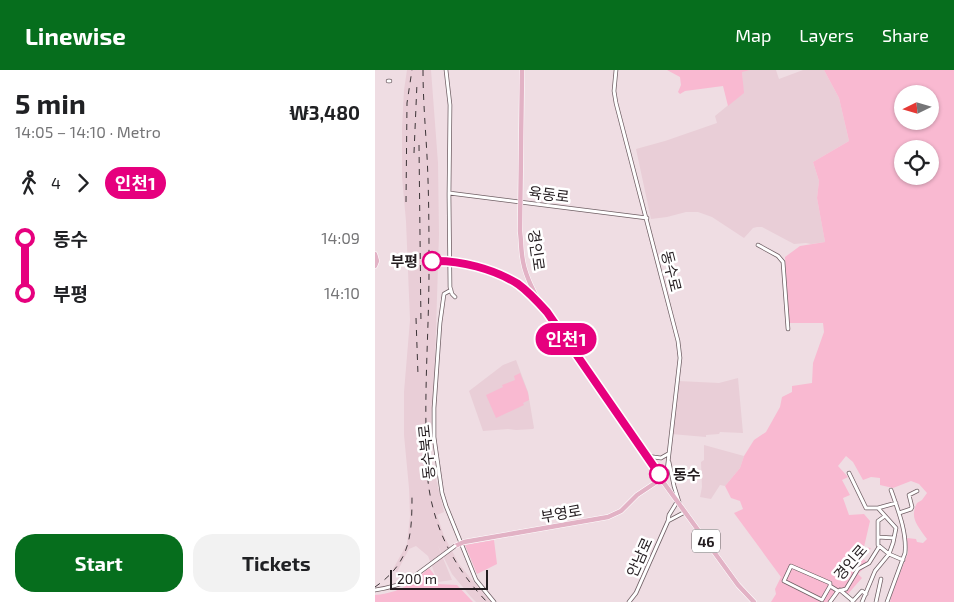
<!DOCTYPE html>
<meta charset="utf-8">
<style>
body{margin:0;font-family:"Exo 2","Noto Sans KR",sans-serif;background:#f2f2f2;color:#202124;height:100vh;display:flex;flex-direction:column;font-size:19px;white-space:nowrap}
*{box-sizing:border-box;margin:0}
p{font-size:16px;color:#757577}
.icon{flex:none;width:28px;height:28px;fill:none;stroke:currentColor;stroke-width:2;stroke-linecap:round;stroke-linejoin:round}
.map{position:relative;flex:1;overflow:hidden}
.side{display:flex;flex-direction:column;background:#fff;width:375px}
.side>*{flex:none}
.badge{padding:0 10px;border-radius:16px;font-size:18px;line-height:32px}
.needle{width:32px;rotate:265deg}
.tools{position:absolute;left:519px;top:15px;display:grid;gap:10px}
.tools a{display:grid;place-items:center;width:45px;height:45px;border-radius:50%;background:#fff;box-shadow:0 1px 4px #0004;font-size:25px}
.scale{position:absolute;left:15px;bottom:12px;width:98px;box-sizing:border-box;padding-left:5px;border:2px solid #241d20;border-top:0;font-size:14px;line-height:18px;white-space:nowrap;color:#241d20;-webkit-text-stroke:4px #fff;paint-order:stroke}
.map>.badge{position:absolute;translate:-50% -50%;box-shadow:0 0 0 2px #fff}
.legs{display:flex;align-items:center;gap:8px;height:55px;padding:0 15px;font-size:16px}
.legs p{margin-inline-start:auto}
.head{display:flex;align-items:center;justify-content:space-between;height:85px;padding:0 15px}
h1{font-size:28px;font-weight:700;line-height:38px}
.action{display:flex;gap:10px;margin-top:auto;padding:10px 15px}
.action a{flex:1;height:58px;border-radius:20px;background:#066e1d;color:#fff;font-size:20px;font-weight:700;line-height:58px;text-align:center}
.action a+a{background:#f2f2f2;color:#202124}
ul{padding:0 15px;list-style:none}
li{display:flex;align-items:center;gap:18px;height:55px;font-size:19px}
li i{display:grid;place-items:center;width:8px;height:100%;margin:0 6px;background:currentColor}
li i::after{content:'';width:12px;height:12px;margin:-6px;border:4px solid;border-radius:50%;background:#fff}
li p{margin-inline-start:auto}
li:first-child i{background:linear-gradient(#0000 50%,currentColor 0)}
li:last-child i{background:linear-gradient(currentColor 50%,#0000 0)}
header{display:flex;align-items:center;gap:30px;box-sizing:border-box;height:70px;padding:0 25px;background:#066e1d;color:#fff}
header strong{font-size:24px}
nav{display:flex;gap:28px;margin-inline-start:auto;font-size:18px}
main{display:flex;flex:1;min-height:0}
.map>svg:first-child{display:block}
.built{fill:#e9ced7}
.green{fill:#f9b9d1;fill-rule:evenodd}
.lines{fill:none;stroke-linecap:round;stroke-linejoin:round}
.minor-casing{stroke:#6f5f64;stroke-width:4.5}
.major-casing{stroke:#fff;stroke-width:5.5}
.minor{stroke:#fff;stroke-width:3}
.major{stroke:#e2b2c5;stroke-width:4.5}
.rail{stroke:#3c3437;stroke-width:1;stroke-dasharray:6 6;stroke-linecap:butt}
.minor-bridge-casing{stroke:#6f5f64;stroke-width:4.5;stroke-linecap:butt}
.minor-bridge{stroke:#fff;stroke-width:3}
.line-1-casing{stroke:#fff;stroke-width:11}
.line-1{stroke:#e6007e;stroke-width:8}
.stop-1-dot{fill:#fff;stroke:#e6007e;stroke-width:2.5}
.labels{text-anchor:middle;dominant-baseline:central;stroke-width:5;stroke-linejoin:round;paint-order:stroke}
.shield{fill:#fff;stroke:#666163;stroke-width:1}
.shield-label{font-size:14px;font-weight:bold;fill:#241d20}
.street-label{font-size:15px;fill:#241d20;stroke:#fff}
.stop-label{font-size:15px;font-weight:bold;fill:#241d20;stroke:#fff;text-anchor:end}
</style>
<header>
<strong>Linewise</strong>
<nav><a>Map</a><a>Layers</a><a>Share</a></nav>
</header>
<main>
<section class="side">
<div class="head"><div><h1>5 min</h1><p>14:05 – 14:10 · Metro</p></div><b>₩3,480</b></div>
<div class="legs"><svg class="icon" aria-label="walk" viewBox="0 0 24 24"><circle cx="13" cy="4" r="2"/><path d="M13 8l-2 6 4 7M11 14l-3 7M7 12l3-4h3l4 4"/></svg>4<svg class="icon" aria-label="forward" viewBox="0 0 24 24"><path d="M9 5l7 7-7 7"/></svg><b class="badge" style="background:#e6007e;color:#fff">인천1</b></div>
<ul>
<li><i style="color:#e6007e"></i><b>동수</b><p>14:09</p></li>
<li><i style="color:#e6007e"></i><b>부평</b><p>14:10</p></li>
</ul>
<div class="action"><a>Start</a><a>Tickets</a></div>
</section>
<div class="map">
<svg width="579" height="532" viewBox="0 0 579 532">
<rect width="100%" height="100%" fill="#efdde3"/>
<path class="built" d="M32 0H56L63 93 64 165 60 290 56 351V388L69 442 62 445 69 466 84 494 106 521 116 532H101L96 527 77 504 63 476 77 510 63 512 53 486 41 476 34 479 22 502 18 499 32 474 35 446 34 418 29 365V322L35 250 31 151 27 107V58L29 20Z
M375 0H401L404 9 428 0H449L464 28 474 71 438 92 444 111 442 128 450 172 436 174 431 173 419 174 387 157H382L378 158 369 168 337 147 323 142H311L292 147 276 149 261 79 290 71 342 53 340 46 368 23 367 1Z
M141 290 153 322 159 358 158 359 141 360 133 359 108 361 94 321 128 295Z
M363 308 368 363 345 362 344 364 331 365V367L296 364 303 311 344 313Z
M329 375 369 386 365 398 350 416 345 415 336 429 325 427 327 417 326 392 329 390Z"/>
<path class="green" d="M292 0H375L367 2 369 23 353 36 348 16 310 21 305 24 303 22 306 15 305 7Z
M449 0H579V532H515L517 523 533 483 532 468 541 469 542 472 548 473 552 469C543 456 534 448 542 433L547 430 552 423 544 414 536 411 518 418 505 415V408L496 407 488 410 478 392 471 386 463 396 473 407 467 410 475 425 468 428 474 445 489 444 495 451 489 477 496 478 488 489 494 493 483 504 487 508 472 525 465 523 456 532H396L401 524 400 519 406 507 359 443 368 439 365 431 356 428 350 416 365 398 369 386 379 370 391 362 405 337 407 327 417 322V316L437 313 438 293 449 262 448 253H414L410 187 425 176 450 172 442 128 444 111 438 92 474 71 464 28ZM528 24H555V51H528ZM528 79H555V106H528Z
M145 303 153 323 154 330 148 333 149 335 121 348 111 325 128 317 127 315 140 310 139 306Z
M119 470 122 494 102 504 90 475Z
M54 498 61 507 62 513 61 514 82 515 98 532H0V525C28 522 34 514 54 498Z"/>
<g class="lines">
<defs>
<path id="minor" d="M71 0 75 35 74 125 75 217 77 224 80 227
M241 0 239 21 241 33 303 271 305 288 292 401 286 409
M13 11H15
M74 123 272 148
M383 175 403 186 408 192 413 259
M76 220 69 224 65 253 59 338V367L67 423 71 436 101 510 119 532
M271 386 286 388 293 384
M294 392 299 416 304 432
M474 403 491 438H503L521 458 518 473 514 484 500 501 487 532
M503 438 521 433
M524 443 536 439 537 437 534 425 542 421
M510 446 503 451V475L514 484 528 490
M293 451 310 442
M503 467 519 468
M455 516 447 530 409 511 416 496 455 513V516L463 521 471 519 483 499 494 493 504 477
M0 520C13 518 23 516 34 510
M465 520 478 531
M254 532 261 523 293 451 294 445 302 432
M455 532 463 521
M477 532 487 521 491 524
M501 532 506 509
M512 532 530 483C532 462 523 440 516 420"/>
<path id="major" d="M147 0 145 161C146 169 146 177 147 185 149 204 158 220 167 237L286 409 363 515 379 532
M0 184 2 191 0 196
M80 476 89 472 233 447 246 441 262 425 286 409"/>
</defs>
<use href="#minor" class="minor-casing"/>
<use href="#major" class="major-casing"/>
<use href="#minor" class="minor"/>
<use href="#major" class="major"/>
<path class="rail" d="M48 0C48 37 52 73 53 110 54 140 54 170 54 200 54 253 50 306 51 359 51 386 51 412 58 438 67 474 87 506 112 532
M44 75 46 255
M39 83 42 13
M31 132 32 33 37 0
M41 248 43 305
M0 517C36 492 37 465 37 424"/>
<defs>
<path id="minor-bridge" d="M34 510 80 476"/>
</defs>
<use href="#minor-bridge" class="minor-bridge-casing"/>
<use href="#minor-bridge" class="minor-bridge"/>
</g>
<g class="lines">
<defs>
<path id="line-1" d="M57 191C85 190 119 199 143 214 154 222 163 232 172 242L284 404"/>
</defs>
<use href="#line-1" class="line-1-casing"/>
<use href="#line-1" class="line-1"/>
</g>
<g class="stop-1-dot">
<circle cx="57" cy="191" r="9"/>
<circle cx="284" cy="404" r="9"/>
</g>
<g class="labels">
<rect class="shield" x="317" y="459.5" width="28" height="23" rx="4"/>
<g class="shield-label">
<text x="331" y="471">46</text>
</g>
<g class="street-label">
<text transform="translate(174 124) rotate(7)">육동로</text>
<text transform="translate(162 180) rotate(82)">경인로</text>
<text transform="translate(297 201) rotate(76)">동수로</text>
<text transform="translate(51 382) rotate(-96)">동수북로</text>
<text transform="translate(186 443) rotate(-10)">부영로</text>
<text transform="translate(264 487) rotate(-66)">안남로</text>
<text transform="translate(475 492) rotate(-49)">경인로</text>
</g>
<g class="stop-label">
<text x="43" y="191">부평</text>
<text x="298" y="404" text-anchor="start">동수</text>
</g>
</g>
</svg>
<div class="tools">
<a><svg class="needle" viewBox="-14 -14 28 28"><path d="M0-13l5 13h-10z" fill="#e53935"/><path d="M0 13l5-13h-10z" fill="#757577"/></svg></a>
<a><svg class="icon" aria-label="locate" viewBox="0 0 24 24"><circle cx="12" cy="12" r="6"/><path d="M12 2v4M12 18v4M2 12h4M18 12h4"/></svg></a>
</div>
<div class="scale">200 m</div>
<b class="badge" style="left:191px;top:269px;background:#e6007e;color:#fff">인천1</b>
</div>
</main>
